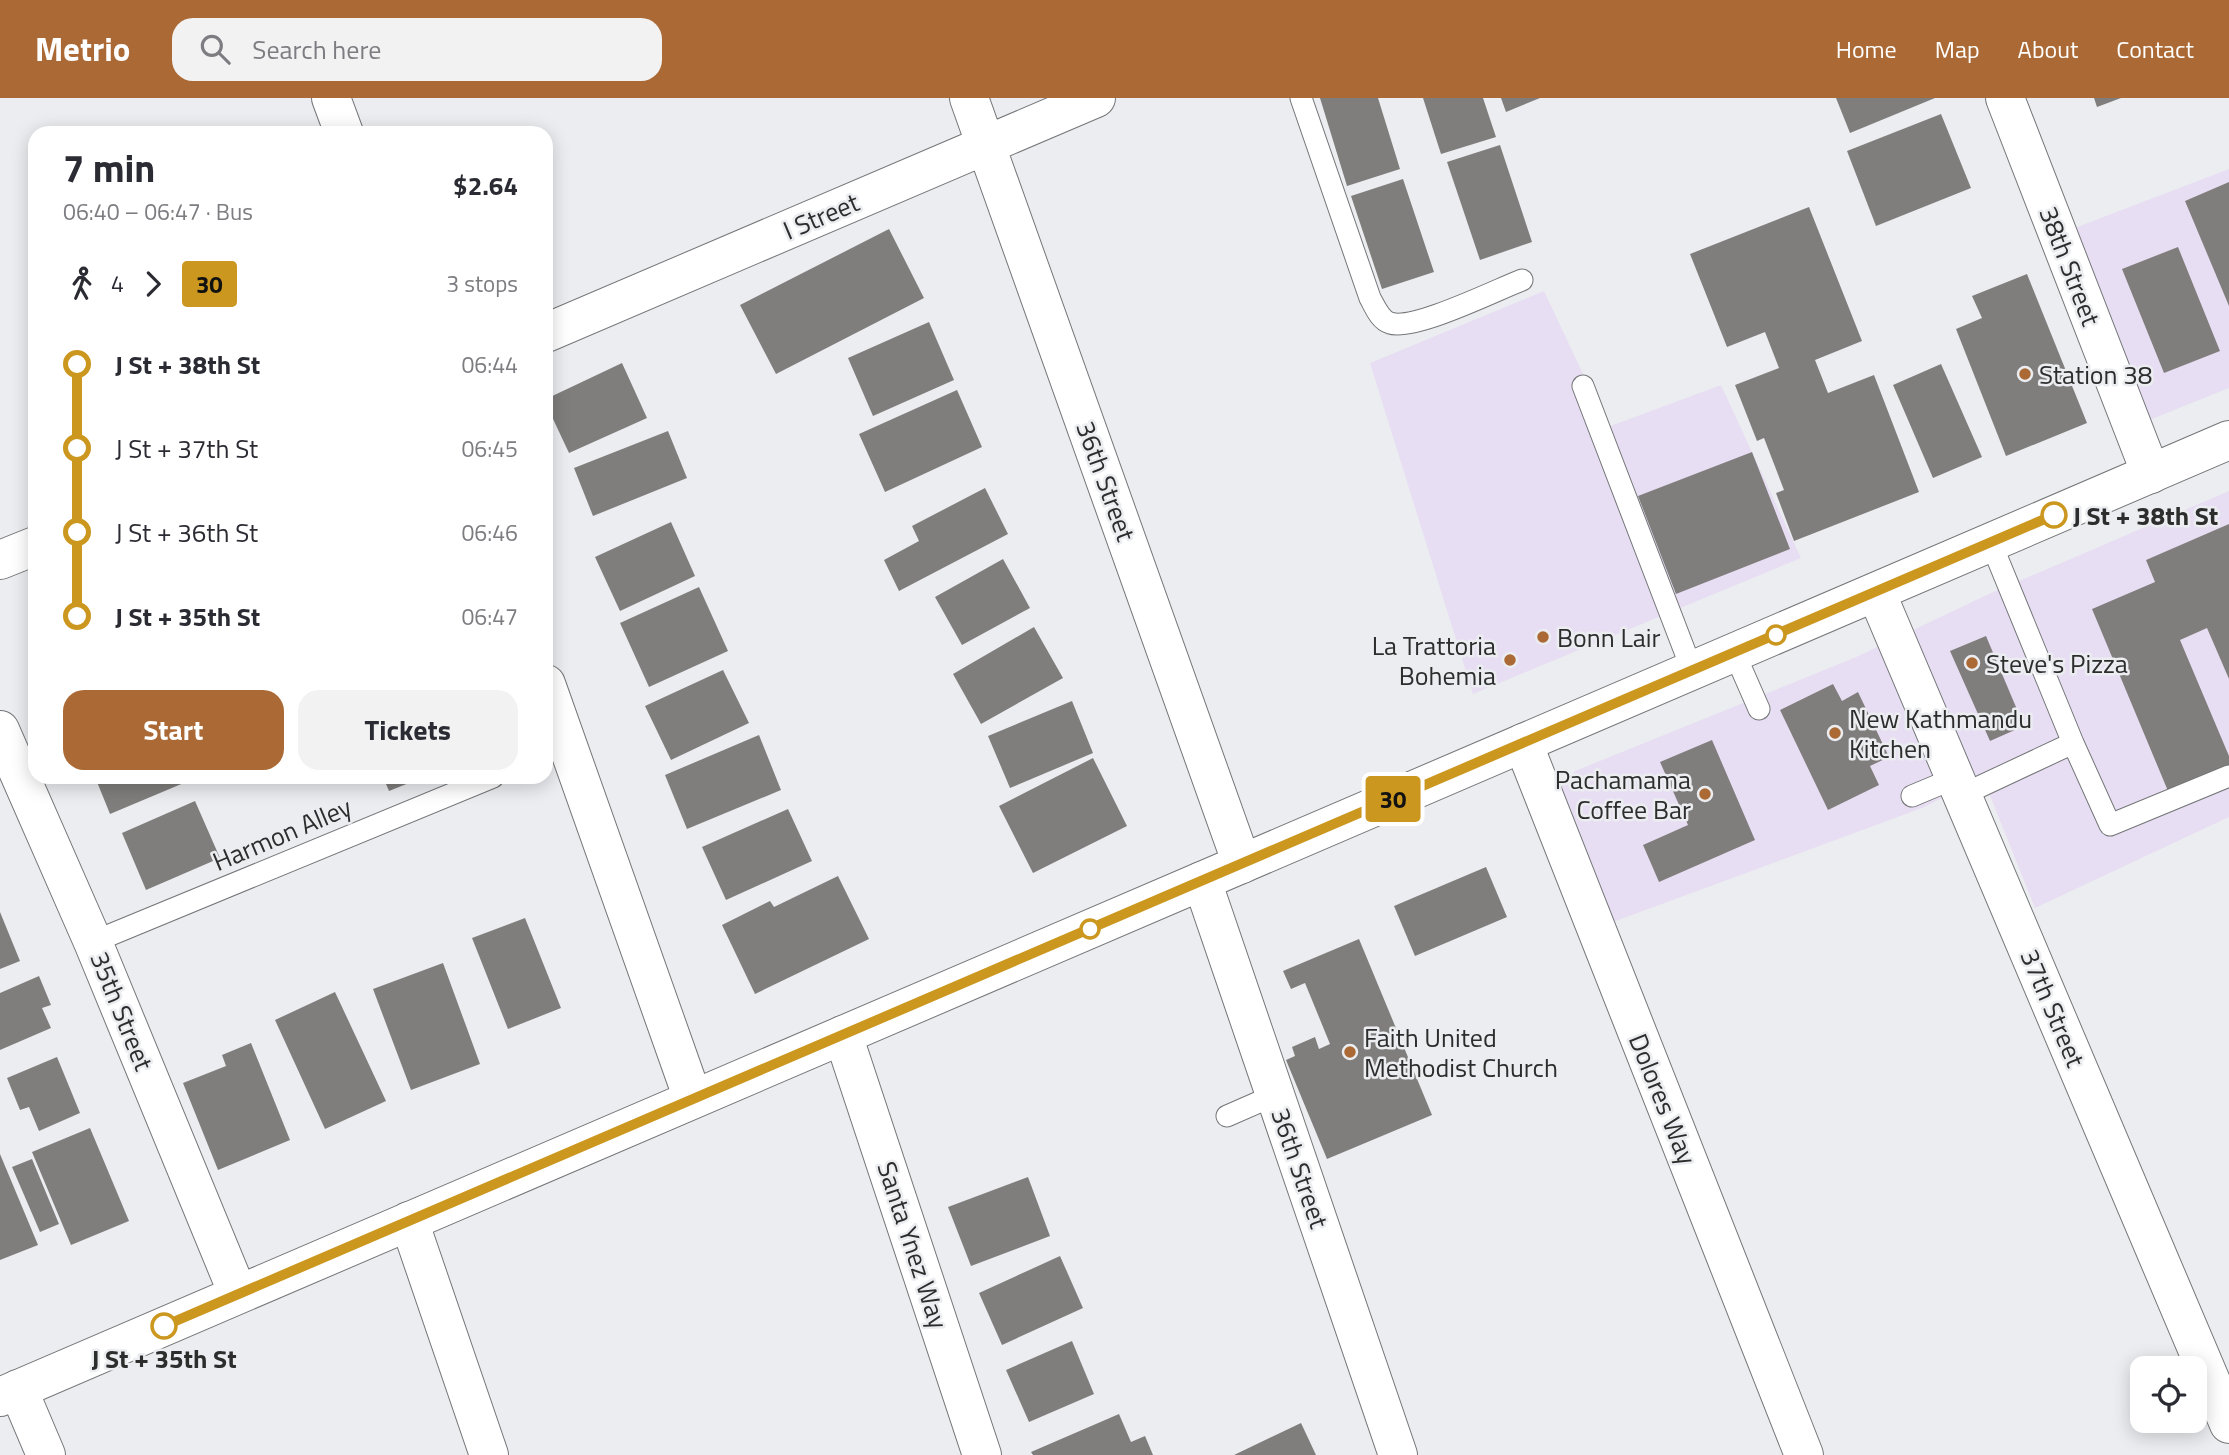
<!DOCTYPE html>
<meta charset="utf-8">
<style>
body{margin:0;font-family:"Titillium Web",sans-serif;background:#f2f2f3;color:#2b2b33;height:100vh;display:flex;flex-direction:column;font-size:26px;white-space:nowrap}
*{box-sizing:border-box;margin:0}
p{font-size:23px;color:#7c7c81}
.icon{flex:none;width:38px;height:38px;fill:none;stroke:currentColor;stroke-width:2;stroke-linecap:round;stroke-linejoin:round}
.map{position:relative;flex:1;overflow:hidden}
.details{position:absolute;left:28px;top:28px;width:525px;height:658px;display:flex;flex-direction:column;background:#fff;border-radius:21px;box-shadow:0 4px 18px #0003}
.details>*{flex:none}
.badge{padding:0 14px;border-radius:5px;font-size:24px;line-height:46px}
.buttons{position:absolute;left:2130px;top:1258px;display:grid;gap:14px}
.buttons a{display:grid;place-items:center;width:77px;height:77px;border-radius:14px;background:#fff;box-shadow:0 4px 18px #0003;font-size:35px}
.map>.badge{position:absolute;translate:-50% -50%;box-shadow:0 0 0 4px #fff}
.legs{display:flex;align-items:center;gap:10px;height:77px;padding:0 35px;font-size:23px}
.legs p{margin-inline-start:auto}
.headline{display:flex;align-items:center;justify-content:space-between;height:119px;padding:0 35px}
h1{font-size:38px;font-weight:700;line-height:52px}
.action{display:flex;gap:14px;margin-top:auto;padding:14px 35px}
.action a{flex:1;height:80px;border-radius:21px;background:#ab6a35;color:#fff;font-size:28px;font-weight:700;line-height:80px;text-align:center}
.action a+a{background:#f2f2f3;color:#2b2b33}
ul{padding:0 35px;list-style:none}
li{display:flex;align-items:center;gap:24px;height:84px;font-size:26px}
li i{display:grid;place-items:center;width:10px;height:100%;margin:0 9px;background:currentColor}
li i::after{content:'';width:18px;height:18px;margin:-9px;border:5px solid;border-radius:50%;background:#fff}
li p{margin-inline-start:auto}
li:first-child i{background:linear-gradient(#0000 50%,currentColor 0)}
li:last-child i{background:linear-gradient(currentColor 50%,#0000 0)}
header{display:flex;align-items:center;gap:42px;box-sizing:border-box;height:98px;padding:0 35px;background:#ab6a35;color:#fff}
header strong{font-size:33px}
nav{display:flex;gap:38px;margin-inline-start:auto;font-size:24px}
.search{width:490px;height:63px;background:#f2f2f3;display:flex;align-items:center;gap:18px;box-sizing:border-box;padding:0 24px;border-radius:21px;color:#7c7c81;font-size:26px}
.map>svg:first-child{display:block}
.commercial{fill:#e8def3}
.building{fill:#807e7d}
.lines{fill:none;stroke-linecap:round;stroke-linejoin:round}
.service-casing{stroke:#747678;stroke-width:23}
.minor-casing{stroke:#747678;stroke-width:40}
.secondary-casing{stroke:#747678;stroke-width:40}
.service{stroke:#fff;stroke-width:21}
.minor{stroke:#fff;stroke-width:38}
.secondary{stroke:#fff;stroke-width:38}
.line-1-casing{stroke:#fff;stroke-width:16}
.line-1{stroke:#cb971e;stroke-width:10}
.poi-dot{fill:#ab6a35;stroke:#ebedf0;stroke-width:2.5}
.stop-1-dot{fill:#fff;stroke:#cb971e;stroke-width:3.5}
.labels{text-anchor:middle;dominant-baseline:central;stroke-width:5;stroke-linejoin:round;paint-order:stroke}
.street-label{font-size:26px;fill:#2d2d2e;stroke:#ebedf0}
.poi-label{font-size:26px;fill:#2d2d2e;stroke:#ebedf0;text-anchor:start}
.stop-label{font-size:26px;font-weight:bold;fill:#2d2d2e;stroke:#ebedf0;text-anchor:start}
</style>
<header>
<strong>Metrio</strong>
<div class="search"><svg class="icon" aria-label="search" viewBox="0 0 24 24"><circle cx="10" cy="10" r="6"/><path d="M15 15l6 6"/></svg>Search here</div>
<nav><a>Home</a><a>Map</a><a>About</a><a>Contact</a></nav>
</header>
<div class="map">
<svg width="2229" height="1357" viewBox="0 0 2229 1357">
<rect width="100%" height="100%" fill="#ebedf0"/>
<path class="commercial" d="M2229 71V290L2147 323 2072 131Z
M1544 193 1608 329 1721 287 1801 460 1473 596 1370 265Z
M2229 393V719L2035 810 1983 680 1922 710 1613 824 1560 689 1575 673 1854 560 1991 495Z"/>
<path class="building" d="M1320 0H1378L1400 71 1347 88Z
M1423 0H1483L1496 39 1441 56Z
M1501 0H1540L1506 14Z
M1836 0H1935L1850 35Z
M2094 0H2121L2097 9Z
M1941 16 1971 90 1876 128 1847 53Z
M1500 47 1532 144 1480 162 1447 64Z
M1403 81 1434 174 1382 191 1351 98Z
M2229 84V208L2185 103Z
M1809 109 1862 243 1815 262 1828 295 1874 277 1919 394 1794 443 1776 395 1784 392 1764 340 1757 343 1735 287 1779 270 1765 234 1727 249 1690 156Z
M889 131 924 200 776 276 740 207Z
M2178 149 2220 253 2164 275 2122 171Z
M2027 176 2087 325 2006 358 1956 231 1982 220 1972 198Z
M929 224 954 282 873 318 848 260Z
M622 265 647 320 569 355 546 306V301Z
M1941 266 1982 359 1933 380 1893 287Z
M957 292 982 349 885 394 859 336Z
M668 333 687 380 593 418 574 370Z
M1752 354 1790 451 1676 496 1638 398Z
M985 390 1008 436 899 493 884 462 919 443 912 428Z
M671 424 695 478 620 513 595 459Z
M2229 426V581L2207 530 2180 542 2229 658V667L2168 693 2092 511 2155 484 2146 462Z
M1003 461 1030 510 962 547 935 499Z
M699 489 728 553 649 589 620 525Z
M1034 529 1063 580 981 626 953 576Z
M1986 538 2024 628 1990 643 1950 553Z
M723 572 749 625 671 662 645 608Z
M1833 586 1842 603 1858 594 1889 659 1870 668 1879 687 1828 712 1780 612Z
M1072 603 1093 655 1010 690 988 638Z
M759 637 781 692 687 731 665 677Z
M1712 642 1755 742 1659 784 1643 747 1688 727 1660 664Z
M1093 660 1127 728 1033 775 999 708Z
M95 679H198L110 716Z
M383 679H424L389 693Z
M195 703 220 760 146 792 122 735Z
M788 711 812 763 726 802 702 749Z
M1486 769 1507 819 1415 858 1394 808Z
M838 778 869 841 755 896 722 827 770 803 774 809Z
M0 814 20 863 0 871Z
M525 820 561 910 508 931 472 840Z
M1359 841 1432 1017 1327 1061 1286 962 1295 958 1292 949 1315 939 1319 951 1330 946 1305 885 1291 891 1283 873Z
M443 865 480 966 411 992 373 891Z
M39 878 51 907 42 910 51 930 0 952V895Z
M335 894 386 1003 325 1031 275 922Z
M251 945 290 1042 218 1072 183 985 226 968 222 957Z
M57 959 80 1015 39 1033 29 1009 20 1012 7 980Z
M90 1030 129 1123 71 1147 32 1054Z
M0 1056 38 1147 0 1162Z
M32 1061 59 1126 40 1134 12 1069Z
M1028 1079 1050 1138 971 1168 948 1109Z
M1060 1158 1083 1210 1002 1247 979 1195Z
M1072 1243 1094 1296 1029 1324 1006 1272Z
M1119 1316 1131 1344 1145 1338 1153 1357H1033L1031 1354Z
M1301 1325 1316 1357H1234Z"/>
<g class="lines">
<defs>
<path id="service" d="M1301 0 1370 200C1375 209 1380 222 1390 225 1414 233 1496 192 1522 182
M1583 288 1692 572
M1734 554 1759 611
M2073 645 2110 727 2229 678
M1962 697 2073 645 1991 445
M1912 698 1955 680
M93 844 493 679
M1227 1018 1275 997"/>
<path id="minor" d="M331 0 344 35
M969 0 1242 766
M2005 0 2151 376
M546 235 1096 0
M0 462 35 448
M1876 494 2229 1326
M546 586 693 1001
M0 632 93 844 238 1196
M1523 645 1804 1357
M1202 783 1398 1357
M843 937 982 1357
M409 1123 489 1357
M18 1291 46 1357"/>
<path id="secondary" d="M0 1299 2229 342"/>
</defs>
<use href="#service" class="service-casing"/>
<use href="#minor" class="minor-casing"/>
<use href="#secondary" class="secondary-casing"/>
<use href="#service" class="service"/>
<use href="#minor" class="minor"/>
<use href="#secondary" class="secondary"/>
</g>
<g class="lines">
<defs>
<path id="line-1" d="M164 1228 2054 417"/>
</defs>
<use href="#line-1" class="line-1-casing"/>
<use href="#line-1" class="line-1"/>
</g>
<g class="poi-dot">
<circle cx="2025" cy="276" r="7"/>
<circle cx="1543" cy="539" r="7"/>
<circle cx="1510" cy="562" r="7"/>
<circle cx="1972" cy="565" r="7"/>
<circle cx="1835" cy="635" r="7"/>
<circle cx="1705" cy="696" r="7"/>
<circle cx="1350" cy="954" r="7"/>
</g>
<g class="stop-1-dot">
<circle cx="2054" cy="417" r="12"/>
<circle cx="1776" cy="537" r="9"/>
<circle cx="1090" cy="831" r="9"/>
<circle cx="164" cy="1228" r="12"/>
</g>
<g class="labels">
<g class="street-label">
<text transform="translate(821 118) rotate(-23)">I Street</text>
<text transform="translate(2070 168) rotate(69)">38th Street</text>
<text transform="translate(1106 383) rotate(70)">36th Street</text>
<text transform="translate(282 736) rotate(-23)">Harmon Alley</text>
<text transform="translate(2053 910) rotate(67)">37th Street</text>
<text transform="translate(122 913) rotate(68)">35th Street</text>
<text transform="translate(1663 1001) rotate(68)">Dolores Way</text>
<text transform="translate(1300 1070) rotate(71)">36th Street</text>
<text transform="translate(913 1147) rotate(72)">Santa Ynez Way</text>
</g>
<g class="poi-label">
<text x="2039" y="276">Station 38</text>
<text x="1557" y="539">Bonn Lair</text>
<text x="1496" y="547" text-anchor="end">La Trattoria<tspan x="1496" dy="30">Bohemia</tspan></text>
<text x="1986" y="565">Steve's Pizza</text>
<text x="1849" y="620">New Kathmandu<tspan x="1849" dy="30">Kitchen</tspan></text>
<text x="1691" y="681" text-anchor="end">Pachamama<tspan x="1691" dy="30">Coffee Bar</tspan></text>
<text x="1364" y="939">Faith United<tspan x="1364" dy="30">Methodist Church</tspan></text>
</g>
<g class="stop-label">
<text x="2073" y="417">J St + 38th St</text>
<text x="164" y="1260" text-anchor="middle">J St + 35th St</text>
</g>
</g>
</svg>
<div class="buttons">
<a><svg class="icon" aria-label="locate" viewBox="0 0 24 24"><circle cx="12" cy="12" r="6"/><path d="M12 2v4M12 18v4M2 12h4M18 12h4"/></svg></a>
</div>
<b class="badge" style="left:1393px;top:701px;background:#cb971e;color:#111">30</b>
<section class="details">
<div class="headline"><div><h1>7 min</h1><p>06:40 – 06:47 · Bus</p></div><b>$2.64</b></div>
<div class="legs"><svg class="icon" aria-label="walk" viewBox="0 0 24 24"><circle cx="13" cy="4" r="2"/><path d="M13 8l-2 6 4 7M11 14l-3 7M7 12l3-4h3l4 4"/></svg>4<svg class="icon" aria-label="forward" viewBox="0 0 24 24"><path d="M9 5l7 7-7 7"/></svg><b class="badge" style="background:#cb971e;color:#111">30</b><p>3 stops</p></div>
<ul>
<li><i style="color:#cb971e"></i><b>J St + 38th St</b><p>06:44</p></li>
<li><i style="color:#cb971e"></i><span>J St + 37th St</span><p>06:45</p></li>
<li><i style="color:#cb971e"></i><span>J St + 36th St</span><p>06:46</p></li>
<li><i style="color:#cb971e"></i><b>J St + 35th St</b><p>06:47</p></li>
</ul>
<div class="action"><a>Start</a><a>Tickets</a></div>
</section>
</div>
